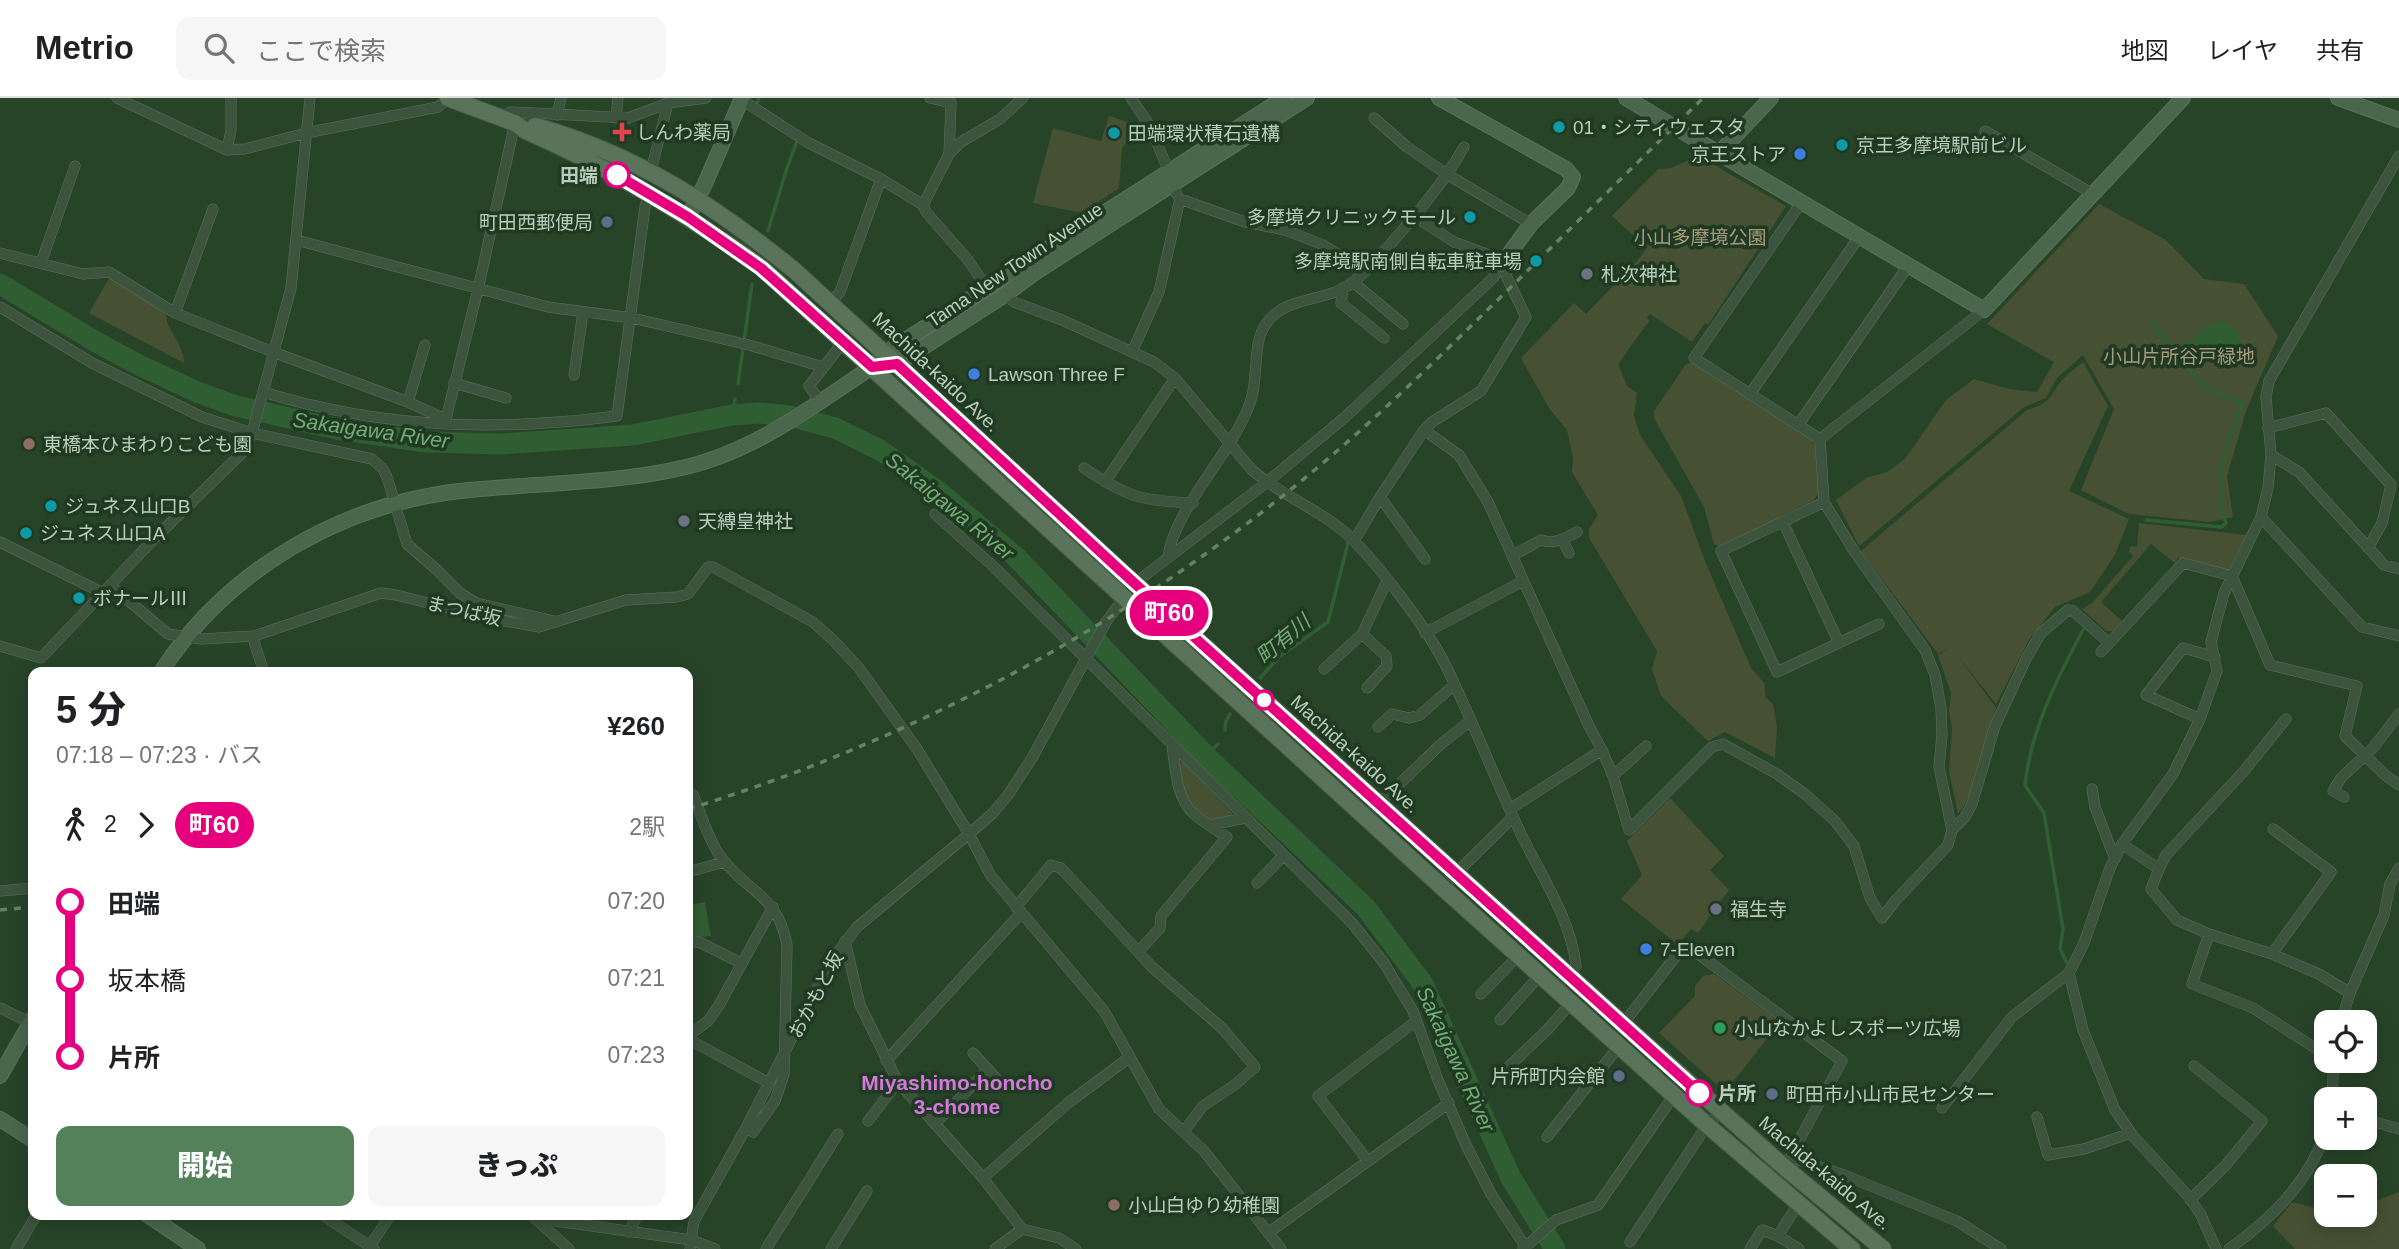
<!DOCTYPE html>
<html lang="ja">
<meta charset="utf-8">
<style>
body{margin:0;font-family:Helvetica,"Noto Sans JP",sans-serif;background:#f6f6f6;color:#202124;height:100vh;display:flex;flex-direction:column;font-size:26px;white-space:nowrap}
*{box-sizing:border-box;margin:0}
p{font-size:23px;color:#757577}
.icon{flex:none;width:38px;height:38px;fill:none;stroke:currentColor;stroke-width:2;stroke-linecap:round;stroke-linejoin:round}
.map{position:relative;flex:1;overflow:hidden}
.sheet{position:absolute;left:28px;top:569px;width:665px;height:553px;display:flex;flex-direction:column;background:#fff;border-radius:14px;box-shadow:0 4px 18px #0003}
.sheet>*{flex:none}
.badge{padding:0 14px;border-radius:23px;font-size:24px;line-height:46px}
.fabs{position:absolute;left:2314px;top:912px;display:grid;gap:14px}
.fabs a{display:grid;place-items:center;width:63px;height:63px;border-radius:14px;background:#fff;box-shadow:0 4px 18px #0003;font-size:35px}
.map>.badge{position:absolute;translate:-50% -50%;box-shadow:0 0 0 4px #fff}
.legs{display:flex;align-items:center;gap:10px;height:77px;padding:0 28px;font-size:23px}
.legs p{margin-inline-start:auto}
.overview{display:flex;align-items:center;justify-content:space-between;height:119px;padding:0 28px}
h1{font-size:38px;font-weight:800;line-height:52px}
.button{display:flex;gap:14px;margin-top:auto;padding:14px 28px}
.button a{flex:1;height:80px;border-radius:14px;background:#53825a;color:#fff;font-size:28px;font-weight:800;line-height:80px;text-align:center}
.button a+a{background:#f6f6f6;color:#202124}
ul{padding:0 28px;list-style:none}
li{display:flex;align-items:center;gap:24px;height:77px;font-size:26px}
li i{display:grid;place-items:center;width:10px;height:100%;margin:0 9px;background:currentColor}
li i::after{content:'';width:18px;height:18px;margin:-9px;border:5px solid;border-radius:50%;background:#fff}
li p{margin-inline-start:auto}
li:first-child i{background:linear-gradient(#0000 50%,currentColor 0)}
li:last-child i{background:linear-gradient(currentColor 50%,#0000 0)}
header{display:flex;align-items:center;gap:42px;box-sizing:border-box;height:98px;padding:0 35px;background:#fff;border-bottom:2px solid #e0e0e0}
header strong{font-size:33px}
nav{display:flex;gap:38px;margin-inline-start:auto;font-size:24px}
.search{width:490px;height:63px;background:#f6f6f6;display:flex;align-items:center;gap:18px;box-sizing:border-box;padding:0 24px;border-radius:14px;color:#757577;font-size:26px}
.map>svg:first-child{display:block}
.green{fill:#465134}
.water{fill:#305e33}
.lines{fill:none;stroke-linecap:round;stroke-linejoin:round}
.stream{stroke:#305e33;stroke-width:3.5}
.river{stroke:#305e33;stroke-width:21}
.street-casing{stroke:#5a715c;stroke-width:11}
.secondary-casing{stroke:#5a715c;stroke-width:16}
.primary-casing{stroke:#455d47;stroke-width:18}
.street{stroke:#3c543d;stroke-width:10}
.secondary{stroke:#4a674d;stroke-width:14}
.primary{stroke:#5a745b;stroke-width:16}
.rail{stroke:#658267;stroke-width:3.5;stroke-dasharray:7 7;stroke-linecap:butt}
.secondary-bridge-casing{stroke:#5a715c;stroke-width:16;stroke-linecap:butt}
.secondary-bridge{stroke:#4a674d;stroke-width:14}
.line-1-casing{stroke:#fff;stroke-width:16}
.line-1{stroke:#e6007e;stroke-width:10}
.culture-dot{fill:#0f9aa8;stroke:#203922;stroke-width:2.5}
.health-dot{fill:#e0444e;stroke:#203922;stroke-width:2.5}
.shop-dot{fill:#3f7fe0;stroke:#203922;stroke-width:2.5}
.stop-1-dot{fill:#fff;stroke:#e6007e;stroke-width:3.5}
.service-dot{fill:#5c6f8a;stroke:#203922;stroke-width:2.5}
.worship-dot{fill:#6b7280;stroke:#203922;stroke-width:2.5}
.education-dot{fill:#8d6e63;stroke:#203922;stroke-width:2.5}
.leisure-dot{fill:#2e9e5b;stroke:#203922;stroke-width:2.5}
.labels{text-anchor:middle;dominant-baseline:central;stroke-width:7;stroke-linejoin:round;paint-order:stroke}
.poi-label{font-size:19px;fill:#bacdbb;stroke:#203922;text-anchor:start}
.stop-label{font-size:19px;font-weight:bold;fill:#bacdbb;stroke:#203922;text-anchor:end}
.park-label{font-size:19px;fill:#a89c7e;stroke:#203922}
.street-label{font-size:19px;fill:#bacdbb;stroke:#203922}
.water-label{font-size:21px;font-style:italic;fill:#73ac75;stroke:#203922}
.neighbourhood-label{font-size:21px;font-weight:bold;fill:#d379dc;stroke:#203922}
</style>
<header>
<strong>Metrio</strong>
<div class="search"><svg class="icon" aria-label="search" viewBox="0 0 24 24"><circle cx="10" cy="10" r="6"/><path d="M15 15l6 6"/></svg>ここで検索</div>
<nav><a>地図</a><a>レイヤ</a><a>共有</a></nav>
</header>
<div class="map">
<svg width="2399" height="1151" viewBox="0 0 2399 1151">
<rect width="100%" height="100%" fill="#274429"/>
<path class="green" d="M1109 18 1139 28 1122 50 1119 90 1082 115 1033 105 1053 30 1101 43Z
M1698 58 1786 108 1708 227 1705 225 1692 244 1650 216 1647 219 1649 223 1618 266 1627 288 1637 295 1634 318 1640 337 1681 398 1705 463 1751 570 1764 585 1766 600 1773 606 1777 629 1775 660 1725 634 1708 643 1661 598 1652 571 1657 553 1589 440V431L1598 417 1572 374 1573 360 1567 332 1549 310 1521 260 1574 205 1586 216 1633 168 1647 150 1612 118 1658 71 1671 70Z
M2099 106 2166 142 2204 181 2244 186 2278 238 2246 313 2227 378 2233 419 2210 424 2129 416 2081 392 2114 311 2083 257 2057 280 2046 300 2024 309 1859 448 1836 402 1866 380 1887 374 1905 361 1946 302 1974 281 2009 291 2037 294 2054 264 1987 226Z
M110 179 166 215C166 234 183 242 184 265L89 215Z
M2083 264 2108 308 2069 393 2129 421 2115 457 2090 494 2055 509 2029 542 1996 606 1958 558 1996 610C1984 641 1979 692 1958 716L1949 673 1952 632 1949 613 1951 595 1938 557 1951 549 1938 556 1861 453 2027 312C2055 304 2048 297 2065 279 2070 274 2077 269 2083 264Z
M1692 265 1812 342 1815 348 1818 396 1814 402 1719 448 1714 446 1704 409 1654 320V313L1686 266Z
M2139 425 2246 437 2228 473 2178 460 2175 465 2151 446 2101 504 2122 523 2114 533H2106L2082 511 2092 505 2133 458 2129 454 2131 448 2137 449Z
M1183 664 1235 718 1211 723C1189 709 1180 692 1179 665Z
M1670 700 1724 758 1710 772 1729 792 1698 835 1691 831 1678 847 1621 801 1642 777 1627 743Z
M1714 876 1780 924 1725 994 1659 935 1695 898V888L1703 878Z
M2399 1094V1151H2295L2273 1128 2292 1104 2312 1109 2342 1124 2348 1117 2364 1116V1108Z"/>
<path class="water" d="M2218 224C2236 226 2244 238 2240 255L2234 262C2217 263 2203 256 2193 244 2197 232 2207 227 2218 224Z
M688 804 689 807 705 804 711 838 688 840Z"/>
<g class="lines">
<path class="stream" d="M757 5 759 0
M768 133 786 73 797 43
M2154 222 2157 233 2175 251
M738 286 752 186
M732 317 735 301
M2146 422 2222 429 2226 425C2212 380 2227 347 2242 305L2204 288 2175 251 2193 244
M1260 580 1280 558 1328 524 1348 445
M1225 632 1226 623 1230 616
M1206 658 1218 646
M2067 865 2060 851 2063 831 2044 715 2025 687C2031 631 2057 581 2083 532"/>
<path class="river" d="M0 186 96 244 139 267 197 294 236 308 337 331 426 344 501 346 633 337 732 317 759 315 790 318 835 330 880 352 938 393 1017 460 1206 658 1366 810 1423 886 1511 1080 1555 1151"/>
<defs>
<path id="street" d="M117 0 227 52 245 51 306 35 438 9 448 0
M739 0 807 44 881 81 923 107 926 114 968 162 987 190
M930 0 951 5 949 56
M1131 0 1150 28 1169 74
M557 17 561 0
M501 20 510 14 534 15
M616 20 618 0
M1374 20 1407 49 1448 77 1531 126
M528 26 530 20 534 15 628 20 668 5 706 0
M1985 33 2093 96
M227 52 231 32V0
M651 73 668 5
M1180 101 1245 124 1285 132 1323 147 1365 174
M1801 105 1694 260 1820 341
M923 107 949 56 961 44 1000 21 1023 0
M296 142 548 209 632 220 749 247 823 269
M0 155 83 176 109 174 175 215 273 254 408 304 445 321
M41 165 75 68
M1353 184 1403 226
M1343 190 1341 205 1384 240
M1005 197 1014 204 1062 222 1154 264 1175 280 1252 372C1284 400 1327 414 1356 445 1385 475 1429 533 1447 570 1473 624 1495 681 1521 736 1541 777 1571 821 1576 868L1556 891
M830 205 840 194 881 81
M0 209 92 265 202 319 252 335 372 361 383 371 387 379 407 446 437 472 460 495 476 505 554 523
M175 215 213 111
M1132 254 1159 194 1180 101 1171 87
M574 277 583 214
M454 285 506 300
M263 294C381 330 495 334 617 318L645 109 650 95
M1750 296 1859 139
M820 303 809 288 844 243
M408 304 425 247
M445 325 478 191 515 25
M1798 327 1908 168
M2268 330 2326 315 2391 387 2382 425 2368 450
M1424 332 1459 357 1488 404 1589 628 1602 652 1613 678 1629 732 1712 649 1723 646 1777 676 1805 696 1835 723 1854 748 1870 800 1882 820 1896 802 1948 747 1952 732 1939 669 1942 637 1941 610 1935 577 1925 552 1854 453 1824 404 1820 341
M1820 341 1984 212
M2271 357 2299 374 2384 467 2399 471
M1084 370C1127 399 1141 403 1193 405
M1105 384 1175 280
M1380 399 1425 461
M1824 404 1721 453 1777 574 1879 526
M935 416 995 470 1352 825 1384 865 1413 913 1438 982 1466 1047 1491 1096 1527 1151
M2261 419 2362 529 2399 538
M1783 424 1839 545
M1562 441 1569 455
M1354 443 1380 399 1424 332 1432 324 1481 293 1526 219 1501 167 1486 156 1454 144 1414 118
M0 444 103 495
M1512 458 1541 442C1555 447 1565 440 1577 434
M1168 459C1175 409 1232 356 1250 305 1261 276 1248 237 1275 216 1296 199 1327 202 1349 187 1364 177 1375 163 1387 150 1415 118 1443 86 1464 49
M110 487 168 536 201 541 254 538 381 495 396 497 488 520 539 529 626 502 677 499 688 496 708 469H713L813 524 833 542 859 570 917 651 969 736 991 778 1104 913 1159 1011 1204 1053 1281 1151
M1425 535 1523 483
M1362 536 1386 558 1387 568 1367 590
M254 538 255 547 264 574
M0 548 41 560 153 442 245 352 252 335 291 190 310 0
M2101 554 2183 465 2232 478 2270 567 2357 588 2345 638 2385 677 2399 687
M1324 571 1362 536 1387 483
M2200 621 2146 597 2183 550 2215 559
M1378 629 1392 616 1409 620 1420 617 1454 587
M1613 678 1646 648
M2092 691 2095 709 2115 761
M688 693 693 697C701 716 710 746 723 762 750 796 778 797 787 847L784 976 775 1003 753 1034 746 1030
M2344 699 2333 693 2341 680 2373 650 2399 616
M1510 711 1602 652
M1365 719 1441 646 1470 623
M1210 727 1245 720
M1952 732 1965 719 1972 706 1995 628 2026 561 2041 535 2068 512 2073 513 2109 545
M2122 746 2159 771 2151 791 2177 822 2209 836 2272 856 2319 876 2350 895
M2159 771 2166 757 2244 673 2286 621
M688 774 724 764
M1257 785 1283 758
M1442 789 1513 719
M0 793 33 790
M1016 809 1051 767 1061 770 1152 869 1223 931 1255 969 1236 986 1203 1008 1184 1033
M2209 836 2192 886 2253 910 2326 957
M845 843 860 907 898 984 983 1080 1022 1131 1059 1140 1076 1151
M688 845 699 844 741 865
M1138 854 1160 830 1161 818 1227 739C1216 732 1204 725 1194 716 1176 701 1175 668 1172 647
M2272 856 2331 774 2273 731
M2069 875 2083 932 2115 1012 2133 1038 2189 1099 2201 1117 2216 1151
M1481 896 1519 857
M0 910 33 926
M1500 922 1540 877
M2341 924 2350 895 2384 817 2390 786 2399 770
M1623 926 1679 854 1689 849 1842 963 1790 1059 1770 1083
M688 938 708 923 718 909 773 809
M688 941 769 985
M973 955 1004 989
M886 963 1021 815
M1500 977 1548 931 1571 905
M2332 1001 2334 962
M1942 1010 2012 919 2069 875 2084 845 2110 770 2122 746 2173 676 2200 621 2217 573 2211 544 2224 495 2261 419 2268 390 2271 357 2266 299 2269 283 2399 58
M2037 1019 2048 1057 2084 1051 2131 1035
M2364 1021 2399 1031
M868 1023 898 984
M935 1026 988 971
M1547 1039 1619 948
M1790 1059 1844 1077 1957 1123 2001 1151
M1368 1063 1318 998 1416 923
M983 1080 1068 1005 1130 959
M2190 1102 2225 1068 2262 1023 2194 968
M321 1116 374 1151
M530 1116 569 1151
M535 1120 691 1142 715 1151
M629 1134 638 1116
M1268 1135 1449 1005
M1778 1138 1798 1106
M1630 1144 1701 1036 1720 1013
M16 1151 37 1116
M368 1151 391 1116
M690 1151 694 1123 746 1030 830 865 857 829 969 736 993 715 1008 697 1032 660 1106 524 1135 485 1266 385 1344 320 1493 180 1501 167
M766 1151 838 1036
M831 1151 867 1093
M995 1151 1022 1131
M1523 1151 1556 1122 1598 1107 1674 997
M1750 1151 1762 1132 1778 1138 1799 1151
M2229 1151C2273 1119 2307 1086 2326 1034"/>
<path id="secondary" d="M1439 0 1566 71 1573 79 1568 90 1531 126 1501 167
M1626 0 1648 13
M2338 0 2399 22
M1698 43 1984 212 2183 0
M1719 55 1771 0
M688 119 704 88 742 0
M872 269 897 266 1005 197 1033 176 1307 0
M161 574C227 472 340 407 460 393 532 385 616 386 686 369 756 352 813 308 872 269L885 255 1284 0
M0 978 33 920
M0 1021 33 1042
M146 1116 198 1151"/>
<path id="primary" d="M448 0 515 25 526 33C610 70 687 116 762 170L1442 789 1707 1027 1852 1151
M535 28C635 56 714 107 794 172L1121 473 1623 926 1783 1068 1883 1151"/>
</defs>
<use href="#street" class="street-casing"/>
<use href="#secondary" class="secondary-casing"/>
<use href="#primary" class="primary-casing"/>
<use href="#street" class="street"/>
<use href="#secondary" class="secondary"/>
<use href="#primary" class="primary"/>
<path class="rail" d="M688 711C916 641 1127 527 1311 375 1381 317 1445 253 1510 190 1574 127 1639 63 1703 0
M0 812 33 809"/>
<defs>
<path id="secondary-bridge" d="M1648 13 1698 43"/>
</defs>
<use href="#secondary-bridge" class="secondary-bridge-casing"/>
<use href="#secondary-bridge" class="secondary-bridge"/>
</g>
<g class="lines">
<defs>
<path id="line-1" d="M617 77 688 119 761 170 872 269 897 266 1121 473 1699 995"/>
</defs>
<use href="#line-1" class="line-1-casing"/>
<use href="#line-1" class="line-1"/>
</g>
<g class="culture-dot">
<circle cx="1559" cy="29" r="7"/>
<circle cx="1114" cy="35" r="7"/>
<circle cx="1842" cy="47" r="7"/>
<circle cx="1470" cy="119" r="7"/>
<circle cx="1536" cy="163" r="7"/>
<circle cx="51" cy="408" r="7"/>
<circle cx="26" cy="435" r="7"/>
<circle cx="79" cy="500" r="7"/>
</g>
<path class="health-dot" d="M618.5 23.5h7v7h7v7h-7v7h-7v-7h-7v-7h7z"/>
<g class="shop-dot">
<circle cx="1800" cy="56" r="7"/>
<circle cx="974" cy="276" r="7"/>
<circle cx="1646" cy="851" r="7"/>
</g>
<g class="stop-1-dot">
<circle cx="617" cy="77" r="12"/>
<circle cx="1264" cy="602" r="9"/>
<circle cx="1699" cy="995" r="12"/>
</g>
<g class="service-dot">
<circle cx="607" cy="124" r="7"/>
<circle cx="1619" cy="978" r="7"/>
<circle cx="1772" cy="996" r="7"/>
</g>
<g class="worship-dot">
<circle cx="1587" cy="176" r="7"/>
<circle cx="684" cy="423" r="7"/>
<circle cx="1716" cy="811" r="7"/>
</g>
<g class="education-dot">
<circle cx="29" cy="346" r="7"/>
<circle cx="1114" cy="1107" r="7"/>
</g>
<circle class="leisure-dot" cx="1720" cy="930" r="7"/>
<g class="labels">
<g class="poi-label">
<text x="1573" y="29">01・シティウェスタ</text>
<text x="636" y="34">しんわ薬局</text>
<text x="1128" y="35">田端環状積石遺構</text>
<text x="1856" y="47">京王多摩境駅前ビル</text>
<text x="1786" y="56" text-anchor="end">京王ストア</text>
<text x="1456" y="119" text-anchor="end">多摩境クリニックモール</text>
<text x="593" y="124" text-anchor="end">町田西郵便局</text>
<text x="1522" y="163" text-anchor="end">多摩境駅南側自転車駐車場</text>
<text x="1601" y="176">札次神社</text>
<text x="988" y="276">Lawson Three F</text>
<text x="43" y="346">東橋本ひまわりこども園</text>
<text x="65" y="408">ジュネス山口B</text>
<text x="698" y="423">天縛皇神社</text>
<text x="40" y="435">ジュネス山口A</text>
<text x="93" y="500">ボナールⅢ</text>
<text x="1730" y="811">福生寺</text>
<text x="1660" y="851">7-Eleven</text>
<text x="1734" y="930">小山なかよしスポーツ広場</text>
<text x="1605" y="978" text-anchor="end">片所町内会館</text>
<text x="1786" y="996">町田市小山市民センター</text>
<text x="1128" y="1107">小山白ゆり幼稚園</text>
</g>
<g class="stop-label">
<text x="598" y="77">田端</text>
<text x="1718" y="995" text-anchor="start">片所</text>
</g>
<g class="park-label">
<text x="1700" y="139">小山多摩境公園</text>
<text x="2179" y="258">小山片所谷戸緑地</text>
</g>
<g class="street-label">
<text transform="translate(1015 167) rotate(-34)">Tama New Town Avenue</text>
<text transform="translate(936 274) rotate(43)">Machida-kaido Ave.</text>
<text transform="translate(464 513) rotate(13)">まつば坂</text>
<text transform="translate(1355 656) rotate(42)">Machida-kaido Ave.</text>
<text transform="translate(816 897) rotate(-62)">おかもと坂</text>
<text transform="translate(1825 1075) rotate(40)">Machida-kaido Ave.</text>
</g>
<g class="water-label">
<text transform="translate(371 332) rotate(8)">Sakaigawa River</text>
<text transform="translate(950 408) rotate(39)">Sakaigawa River</text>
<text transform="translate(1283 541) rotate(-40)">町有川</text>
<text transform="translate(1456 961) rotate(65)">Sakaigawa River</text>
</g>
<g class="neighbourhood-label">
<text x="957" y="984">Miyashimo-honcho<tspan x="957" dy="24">3-chome</tspan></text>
</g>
</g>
</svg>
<div class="fabs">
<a><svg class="icon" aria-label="locate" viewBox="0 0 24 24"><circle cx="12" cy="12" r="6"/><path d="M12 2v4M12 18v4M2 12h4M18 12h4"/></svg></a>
<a>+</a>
<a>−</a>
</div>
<b class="badge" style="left:1169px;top:515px;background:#e6007e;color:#fff">町60</b>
<section class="sheet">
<div class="overview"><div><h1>5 分</h1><p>07:18 – 07:23 · バス</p></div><b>¥260</b></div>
<div class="legs"><svg class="icon" aria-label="walk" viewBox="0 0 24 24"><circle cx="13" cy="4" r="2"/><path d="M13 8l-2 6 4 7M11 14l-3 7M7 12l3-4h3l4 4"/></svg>2<svg class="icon" aria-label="forward" viewBox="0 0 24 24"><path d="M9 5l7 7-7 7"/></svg><b class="badge" style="background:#e6007e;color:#fff">町60</b><p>2駅</p></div>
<ul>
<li><i style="color:#e6007e"></i><b>田端</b><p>07:20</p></li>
<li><i style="color:#e6007e"></i><span>坂本橋</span><p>07:21</p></li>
<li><i style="color:#e6007e"></i><b>片所</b><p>07:23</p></li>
</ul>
<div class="button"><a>開始</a><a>きっぷ</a></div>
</section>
</div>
